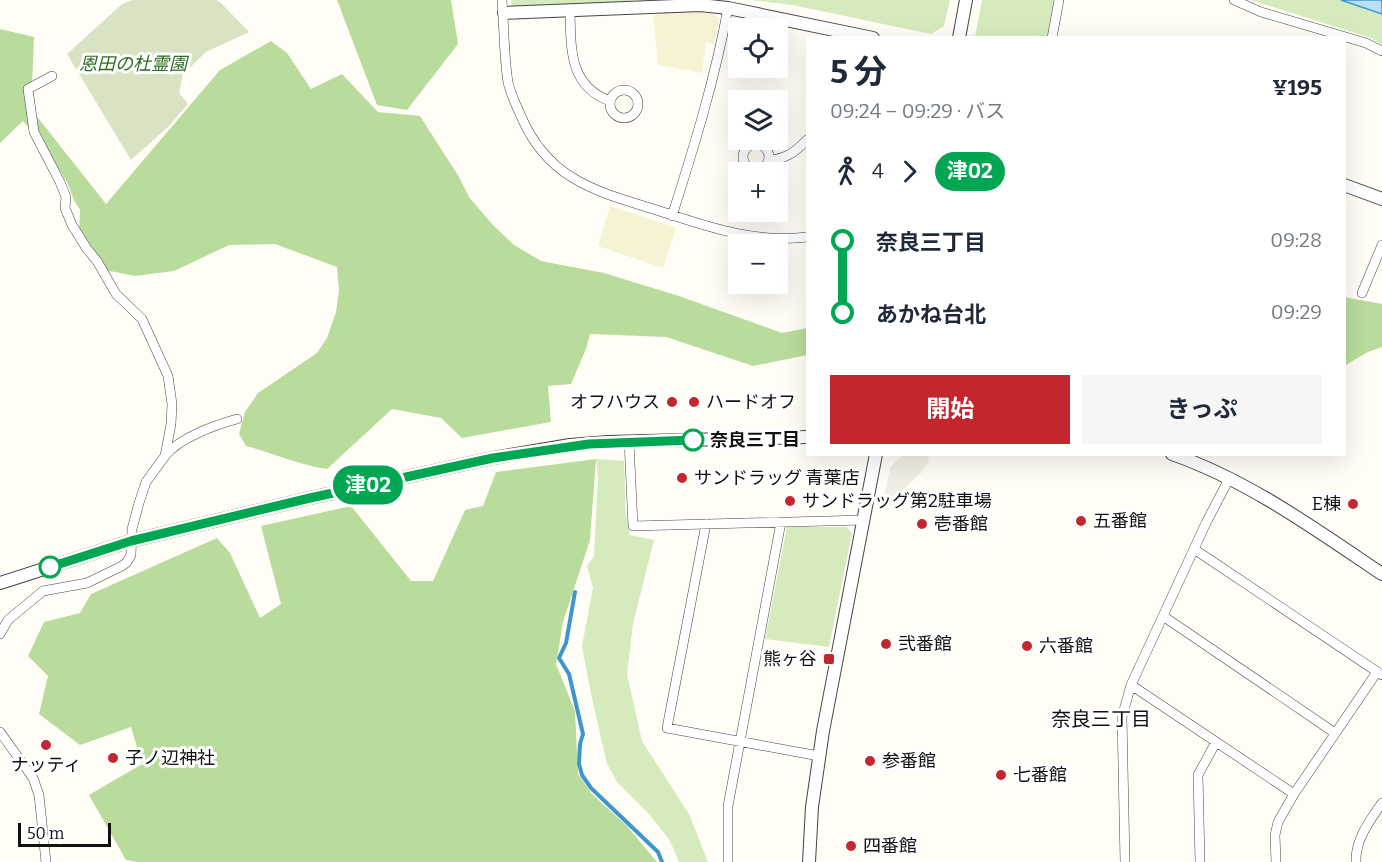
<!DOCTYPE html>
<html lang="ja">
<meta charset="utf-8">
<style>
body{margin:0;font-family:Bitter,"Noto Sans JP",serif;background:#f6f6f7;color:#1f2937;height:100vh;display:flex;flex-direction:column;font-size:22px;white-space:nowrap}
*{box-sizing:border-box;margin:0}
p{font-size:20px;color:#747a83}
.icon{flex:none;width:33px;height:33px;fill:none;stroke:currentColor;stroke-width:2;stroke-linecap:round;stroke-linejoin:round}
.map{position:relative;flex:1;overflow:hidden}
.details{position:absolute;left:806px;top:36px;width:540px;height:420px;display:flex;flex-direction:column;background:#fff;border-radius:0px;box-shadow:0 6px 24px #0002}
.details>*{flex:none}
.badge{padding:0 12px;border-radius:20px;font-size:21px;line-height:39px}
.controls{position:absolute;left:728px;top:18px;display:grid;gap:12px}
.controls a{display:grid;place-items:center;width:60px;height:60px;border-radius:0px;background:#fff;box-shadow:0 6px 24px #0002;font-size:30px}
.scale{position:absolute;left:18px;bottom:15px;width:93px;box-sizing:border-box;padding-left:6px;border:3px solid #111;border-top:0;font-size:16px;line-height:21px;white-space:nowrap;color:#111;-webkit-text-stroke:4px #fff;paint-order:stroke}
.map>.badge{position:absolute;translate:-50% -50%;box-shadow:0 0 0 3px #fff}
.legs{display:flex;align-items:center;gap:9px;height:66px;padding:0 24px;font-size:20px}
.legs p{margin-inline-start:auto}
.summary{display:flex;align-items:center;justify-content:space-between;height:102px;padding:0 24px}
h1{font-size:33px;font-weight:700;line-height:45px}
.button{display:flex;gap:12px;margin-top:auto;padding:12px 24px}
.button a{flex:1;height:69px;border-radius:0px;background:#c4262e;color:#fff;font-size:24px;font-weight:700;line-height:69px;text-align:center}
.button a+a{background:#f6f6f7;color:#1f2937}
ul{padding:0 24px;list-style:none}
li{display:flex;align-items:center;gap:21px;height:72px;font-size:22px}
li i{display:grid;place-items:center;width:9px;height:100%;margin:0 8px;background:currentColor}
li i::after{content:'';width:15px;height:15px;margin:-8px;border:4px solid;border-radius:50%;background:#fff}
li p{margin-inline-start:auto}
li:first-child i{background:linear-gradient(#0000 50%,currentColor 0)}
li:last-child i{background:linear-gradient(currentColor 50%,#0000 0)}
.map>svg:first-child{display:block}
.farmland{fill:#f6f3d4}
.green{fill:#d5ebbd}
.forest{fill:#b9dc9c}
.cemetery{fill:#d9e3c4}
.plaza{fill:#f1ede2}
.water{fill:#b9e0f7;stroke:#3f96cf;stroke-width:1.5}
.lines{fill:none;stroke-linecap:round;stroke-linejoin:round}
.stream{stroke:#3f96cf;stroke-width:4}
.minor-casing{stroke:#444;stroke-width:10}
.tertiary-casing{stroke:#444;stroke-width:14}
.minor{stroke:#fff;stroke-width:9}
.tertiary{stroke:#fff;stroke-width:12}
.line-1-casing{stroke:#fff;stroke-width:14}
.line-1{stroke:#00a651;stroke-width:9}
.poi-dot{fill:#c4262e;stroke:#fff;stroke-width:2}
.stop-1-dot{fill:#fff;stroke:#00a651;stroke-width:3}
.labels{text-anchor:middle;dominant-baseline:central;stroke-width:6;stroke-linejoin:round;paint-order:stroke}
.park-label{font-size:18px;font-style:italic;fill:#2f6b1f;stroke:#fff}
.poi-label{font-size:18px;fill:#111;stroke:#fff;text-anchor:start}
.stop-label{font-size:18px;font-weight:bold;fill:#111;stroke:#fff;text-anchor:start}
.neighbourhood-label{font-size:20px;fill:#111;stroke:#fff}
</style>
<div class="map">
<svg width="1382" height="862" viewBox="0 0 1382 862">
<rect width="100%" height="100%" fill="#fffdf5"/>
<path class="farmland" d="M684 10 712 14 719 17 714 43 706 42 702 73 658 65 653 14Z
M610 206 676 228 663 268 598 246Z"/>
<path class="green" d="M511 0H641L512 9Z
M751 0H950L944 26 931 34 792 5Z
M982 0H1054L1047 37H975Z
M1251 0H1382V45L1371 38Z
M596 459 624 461 626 515 630 535 654 540 633 624 627 674 642 741 689 814 708 862H679L670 841 650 815 617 782 607 764 591 694 582 646 593 588 587 566 594 556 598 477Z
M787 527H846L852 533 829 647 765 639Z"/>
<path class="forest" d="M337 0H451L458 44 407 110 377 105Z
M0 29 34 37 31 109 106 204 220 70 271 41 287 53 311 89 342 74 378 112 420 116 459 177 469 197 492 224 514 245 541 261 604 273 679 296 782 333 807 328V355L753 366 666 337 590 334 586 349 571 384 548 386 551 422 462 438 441 418 392 409 327 469C299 465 273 453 246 446L239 434 245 412 258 393 317 353 327 338 336 312 339 291 337 267 275 244 229 245 174 271 135 276 100 269 85 254 79 238 80 209C71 199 72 190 65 179 53 159 39 139 23 121L0 143Z
M1344 297 1382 304V347L1368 352 1344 366Z
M596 459 590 540 563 622 556 664 575 711 578 774 592 794 627 826 657 862H137L126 860 89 795 142 764 131 727 80 745 39 714 48 676 28 656 44 622 80 613 91 594 217 538 230 553 260 618 281 604 261 526 351 506 411 581H433L465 510 483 506 496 472Z"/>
<path class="cemetery" d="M133 0H216L221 3 249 32 206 52 183 74 179 93 188 104 169 126 131 160 67 54 122 4Z"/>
<path class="plaza" d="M903 455H929L928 462 922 472 897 495 891 505 883 504 890 467Z"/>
<path class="water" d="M1341 0H1382V14Z"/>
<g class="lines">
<path class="stream" d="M575 592 566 643 559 658 569 674 583 734 580 744 579 764 582 775 591 788 658 852 662 862"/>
<defs>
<path id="minor" d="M502 0C504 25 504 58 508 82 510 93 516 105 521 116 550 185 605 193 669 214 714 229 759 243 807 237
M1234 0 1261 12 1366 43 1382 51
M570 11C571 49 569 86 610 101
M1052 38 1059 0
M610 104a14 14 0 1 1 28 0a14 14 0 1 1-28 0Z
M743 157a13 13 0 1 1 26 0a13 13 0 1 1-26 0Z
M769 160C786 159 795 152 807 140
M672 216C694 147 715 79 728 8
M1362 293 1382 245
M629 441 633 526 864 520
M165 456C179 438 215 425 237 419
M706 524 667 728 819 756
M1194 549 1382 675
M1163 616 1335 733
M0 634 8 620 43 591 87 583 122 566 127 562 131 555 132 529 139 503 146 482 165 456 171 424 172 404 168 376 142 319 116 294 97 261 87 249 72 225 65 208 66 197 60 182 34 132 28 89 52 76
M1131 685 1294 794
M0 732 33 778 39 795 46 862
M728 862V806L781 522
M1125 862 1122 717 1131 685 1206 523 1230 477
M1200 862 1198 775 1216 742
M1276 862 1275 835 1278 822 1294 794 1377 672
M1356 862C1355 840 1370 820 1382 803"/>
<path id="tertiary" d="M504 13 700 5 728 8 873 38
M959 38 966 0
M1344 185 1382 199
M1172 454C1249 481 1315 529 1382 574
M0 583 131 541 310 498 493 458 570 445 608 442 807 437
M809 862 812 807 823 731 876 454"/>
</defs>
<use href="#minor" class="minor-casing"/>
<use href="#tertiary" class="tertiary-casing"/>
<use href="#minor" class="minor"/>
<use href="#tertiary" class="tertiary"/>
</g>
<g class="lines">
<defs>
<path id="line-1" d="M50 567 131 541 310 498 493 458 589 444 693 440"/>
</defs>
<use href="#line-1" class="line-1-casing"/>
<use href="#line-1" class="line-1"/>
</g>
<g class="poi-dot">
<circle cx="672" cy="402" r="6"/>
<circle cx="694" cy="402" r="6"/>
<circle cx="682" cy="478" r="6"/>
<circle cx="790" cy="501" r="6"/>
<circle cx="1353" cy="504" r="6"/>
<circle cx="1081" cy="521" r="6"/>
<circle cx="922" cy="524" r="6"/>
<circle cx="886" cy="644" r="6"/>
<circle cx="1027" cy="646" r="6"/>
<rect x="823" y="653" width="12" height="12" rx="3"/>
<circle cx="46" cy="745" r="6"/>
<circle cx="113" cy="758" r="6"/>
<circle cx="870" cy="761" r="6"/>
<circle cx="1001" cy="775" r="6"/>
<circle cx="851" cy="846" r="6"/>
</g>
<g class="stop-1-dot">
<circle cx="693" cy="440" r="10"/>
<circle cx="50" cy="567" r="10"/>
</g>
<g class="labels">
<g class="park-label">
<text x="133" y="64">恩田の杜霊園</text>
</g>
<g class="poi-label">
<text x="660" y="402" text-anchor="end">オフハウス</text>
<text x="706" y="402">ハードオフ</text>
<text x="694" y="478">サンドラッグ 青葉店</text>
<text x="802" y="501">サンドラッグ第2駐車場</text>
<text x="1341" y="504" text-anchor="end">E棟</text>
<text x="1093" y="521">五番館</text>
<text x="934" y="524">壱番館</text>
<text x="898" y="644">弐番館</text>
<text x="1039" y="646">六番館</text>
<text x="817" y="659" text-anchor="end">熊ヶ谷</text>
<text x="125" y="758">子ノ辺神社</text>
<text x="882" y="761">参番館</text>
<text x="46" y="765" text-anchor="middle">ナッティ</text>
<text x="1013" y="775">七番館</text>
<text x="863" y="846">四番館</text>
</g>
<g class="stop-label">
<text x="710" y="440">奈良三丁目</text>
</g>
<g class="neighbourhood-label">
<text x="1101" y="719">奈良三丁目</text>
</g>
</g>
</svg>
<div class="controls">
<a><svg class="icon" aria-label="locate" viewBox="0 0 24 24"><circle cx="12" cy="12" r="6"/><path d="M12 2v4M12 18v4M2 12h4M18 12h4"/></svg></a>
<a><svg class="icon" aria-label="layers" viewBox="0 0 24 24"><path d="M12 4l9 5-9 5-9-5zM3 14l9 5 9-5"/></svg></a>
<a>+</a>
<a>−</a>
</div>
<div class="scale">50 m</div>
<b class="badge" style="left:368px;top:485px;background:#00a651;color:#fff">津02</b>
<section class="details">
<div class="summary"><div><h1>5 分</h1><p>09:24 – 09:29 · バス</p></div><b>¥195</b></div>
<div class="legs"><svg class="icon" aria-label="walk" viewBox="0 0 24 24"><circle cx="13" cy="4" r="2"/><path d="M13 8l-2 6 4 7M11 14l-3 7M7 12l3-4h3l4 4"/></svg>4<svg class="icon" aria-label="forward" viewBox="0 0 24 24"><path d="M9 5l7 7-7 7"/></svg><b class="badge" style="background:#00a651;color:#fff">津02</b></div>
<ul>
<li><i style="color:#00a651"></i><b>奈良三丁目</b><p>09:28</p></li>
<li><i style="color:#00a651"></i><b>あかね台北</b><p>09:29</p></li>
</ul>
<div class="button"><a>開始</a><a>きっぷ</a></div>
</section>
</div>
